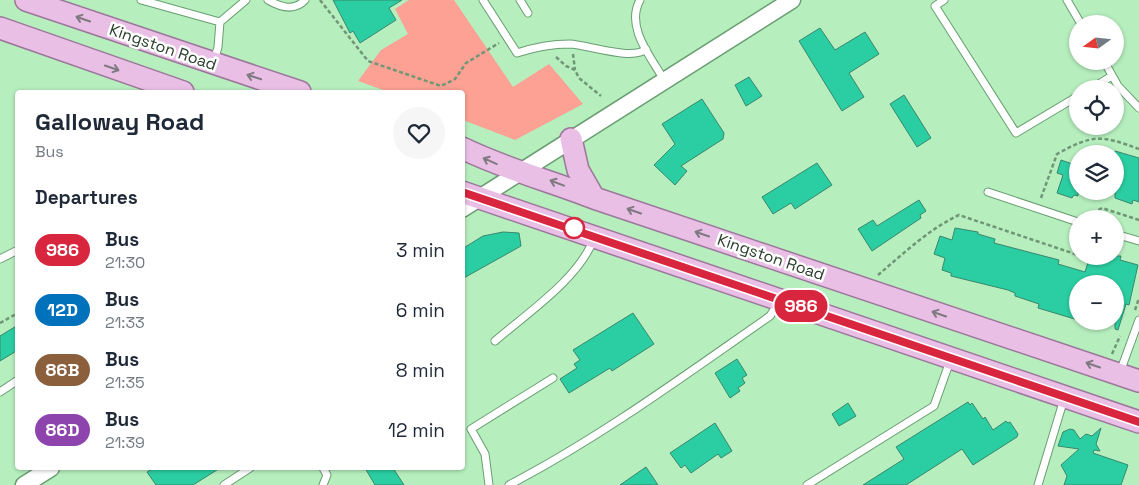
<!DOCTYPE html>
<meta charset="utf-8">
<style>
body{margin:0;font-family:"Space Grotesk",sans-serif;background:#f6f6f7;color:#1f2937;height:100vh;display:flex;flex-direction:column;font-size:19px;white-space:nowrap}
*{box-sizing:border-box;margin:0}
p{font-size:16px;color:#747a83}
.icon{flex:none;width:28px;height:28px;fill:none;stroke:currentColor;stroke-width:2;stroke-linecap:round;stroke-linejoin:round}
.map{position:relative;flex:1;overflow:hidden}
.panel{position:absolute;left:15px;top:90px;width:450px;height:380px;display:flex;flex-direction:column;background:#fff;border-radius:5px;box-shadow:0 1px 4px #0004}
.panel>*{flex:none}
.badge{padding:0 10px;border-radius:16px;font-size:18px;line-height:32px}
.needle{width:32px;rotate:255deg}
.fabs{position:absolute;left:1069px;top:15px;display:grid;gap:10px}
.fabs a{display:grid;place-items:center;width:55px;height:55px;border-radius:50%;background:#fff;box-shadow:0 1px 4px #0004;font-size:25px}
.map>.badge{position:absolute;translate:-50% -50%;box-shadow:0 0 0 2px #fff}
h2{padding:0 20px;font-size:19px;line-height:45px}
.round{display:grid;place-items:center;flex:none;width:52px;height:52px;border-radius:26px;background:#f6f6f7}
.summary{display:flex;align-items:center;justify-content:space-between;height:85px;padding:0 20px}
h1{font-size:24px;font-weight:700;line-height:38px}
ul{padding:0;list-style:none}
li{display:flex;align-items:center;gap:15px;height:60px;padding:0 20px}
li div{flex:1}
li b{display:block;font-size:19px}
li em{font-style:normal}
li .badge{min-width:55px;font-weight:700;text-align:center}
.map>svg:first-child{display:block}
.green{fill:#fca193}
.building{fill:#2bcea2;stroke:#39876d}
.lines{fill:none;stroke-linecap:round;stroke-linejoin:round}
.service-casing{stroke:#689e71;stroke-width:9}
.tertiary-casing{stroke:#689e71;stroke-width:19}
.primary-casing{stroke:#9c779a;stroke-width:24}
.path{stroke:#709775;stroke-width:2.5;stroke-dasharray:4 2.5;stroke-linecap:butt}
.service{stroke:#fff;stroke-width:7}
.tertiary{stroke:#fff;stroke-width:16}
.primary{stroke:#e9bfe6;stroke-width:21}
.oneway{stroke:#7f7980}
.line-casing{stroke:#fff;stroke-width:11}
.line{stroke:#d7263d;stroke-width:8}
.stop-dot{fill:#fff;stroke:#d7263d;stroke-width:2.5}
.labels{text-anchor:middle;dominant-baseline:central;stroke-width:5;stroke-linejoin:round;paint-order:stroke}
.street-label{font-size:16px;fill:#293f2c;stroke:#fefefe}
</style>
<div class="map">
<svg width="1139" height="485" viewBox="0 0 1139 485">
<rect width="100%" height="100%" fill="#b6eebe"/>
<path class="green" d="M409 0H454L513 87 549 64 583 104 515 140 463 120 462 92H389L358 81 381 50 408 34 395 9Z"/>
<path class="building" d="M333 0H402L389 8 396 20 360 43 353 31 350 33Z
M820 28 835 50 865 32 879 54 849 73 864 97 842 111 799 41Z
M749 77 762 96 746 106 735 85Z
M904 95 931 138 917 147 890 104Z
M702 99 724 133 723 139 681 166 687 171 675 185 654 165 675 144 662 124Z
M1115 151 1139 158V202L1133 200 1132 204 1115 198Z
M1061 160 1078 166V196L1074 195 1072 198 1057 193 1063 175 1057 173Z
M817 163 832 185 795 209 791 203 773 214 762 197Z
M919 200 926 211 920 215 921 218 872 251 858 229 873 220 877 226Z
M955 228 978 232V234L995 239 994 243 1059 260 1058 264 1085 272 1090 256H1121L1120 260 1138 265 1129 305 1126 304 1118 330 1115 329V284H1078V320L1038 308 1039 304 1015 296V293L1008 290 951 276V273L942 270 945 258 934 254 940 236 952 240Z
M503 232 519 233 521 246 462 279V249L483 236Z
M633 313 654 344 612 371 610 368 569 393 560 379 577 368 574 364 580 360 573 350Z
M18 325V350L0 361V336Z
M737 359 747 375 742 378 745 383 738 388 740 391 730 398 715 373Z
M968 402 970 405 972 403 983 419 985 417 993 430 1006 421 1008 423 1010 422 1018 434 1017 437 973 465 962 449 906 485H863L904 459 896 447Z
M848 403 856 416 839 426 832 414Z
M715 423 732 451 721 458 718 454 691 473 685 465 681 468 670 453Z
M1101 428 1096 444 1100 451 1094 450 1093 453 1128 465 1121 485H1064L1067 476 1061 465 1079 449 1058 446 1063 432 1070 429 1074 430 1080 439 1086 434 1092 436Z
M646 467 658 485H620Z
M154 468H220L193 485H156L147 472Z
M365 468H393L404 485H375Z"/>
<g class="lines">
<defs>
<path id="service" d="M141 0 220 22 218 47 214 61
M268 0C280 7 294 12 305 0
M483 0 517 53C535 47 551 44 570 44 588 45 633 61 646 49
M520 0 528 13
M640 0C625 27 651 57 664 80
M944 0 935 6 1016 133 1078 96
M1067 0 1081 24
M220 22 246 0
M1104 61 1118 86 1139 108
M1090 89 1112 76
M988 192 1078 222
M1115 234 1139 241
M0 259 18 250
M495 341C526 314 580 278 594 238
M1120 372 1139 320
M0 392 18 380
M224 485 250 468
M323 485 327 475 323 468
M489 485 485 454 471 429 553 378
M509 485C601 437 685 375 770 316L779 302
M807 485 934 406 950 361
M1038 485 1064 399"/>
<path id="tertiary" d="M462 209 792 0
M24 485 51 468"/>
<path id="primary" d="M26 0 300 92
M0 28 183 92
M571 139 578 170 594 198
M462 148C505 169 550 181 594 198L1139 381
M462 192 1139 422"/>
</defs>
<use href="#service" class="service-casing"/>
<use href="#tertiary" class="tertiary-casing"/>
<use href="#primary" class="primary-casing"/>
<path class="path" d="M320 0 368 61 441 86 455 79 466 63 499 43
M573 54 575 70
M556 57 566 66 575 70 579 78 601 96
M1041 198 1057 154C1093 134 1101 135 1139 149
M1087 216 1102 208 1139 220
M878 275C903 254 929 229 959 215L1078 255
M1135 310 1139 298
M0 323 18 313
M1112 354 1120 336"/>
<use href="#service" class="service"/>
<use href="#tertiary" class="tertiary"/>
<use href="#primary" class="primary"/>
</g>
<defs><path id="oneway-shaft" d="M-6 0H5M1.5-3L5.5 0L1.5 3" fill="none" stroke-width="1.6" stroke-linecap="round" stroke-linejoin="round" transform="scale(1.25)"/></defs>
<g class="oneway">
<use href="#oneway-shaft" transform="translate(83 19) rotate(-161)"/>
<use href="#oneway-shaft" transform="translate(112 68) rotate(19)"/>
<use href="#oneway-shaft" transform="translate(254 77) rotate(-162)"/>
<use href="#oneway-shaft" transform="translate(490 161) rotate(-156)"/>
<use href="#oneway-shaft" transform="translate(557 183) rotate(-159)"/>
<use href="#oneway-shaft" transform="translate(634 211) rotate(-161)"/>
<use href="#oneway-shaft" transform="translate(702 234) rotate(-161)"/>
<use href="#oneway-shaft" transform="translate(939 314) rotate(-161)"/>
<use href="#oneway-shaft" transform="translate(1093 365) rotate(-161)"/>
</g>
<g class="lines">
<defs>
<path id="line" d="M462 192 1139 422"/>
</defs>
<use href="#line" class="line-casing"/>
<use href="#line" class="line"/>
</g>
<circle class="stop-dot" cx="574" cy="228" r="10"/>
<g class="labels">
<g class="street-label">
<text transform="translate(163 47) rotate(19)">Kingston Road</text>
<text transform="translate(771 257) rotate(19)">Kingston Road</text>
</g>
</g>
</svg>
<div class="fabs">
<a><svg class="needle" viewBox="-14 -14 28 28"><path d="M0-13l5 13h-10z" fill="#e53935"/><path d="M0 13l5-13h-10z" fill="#747a83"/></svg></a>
<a><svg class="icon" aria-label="locate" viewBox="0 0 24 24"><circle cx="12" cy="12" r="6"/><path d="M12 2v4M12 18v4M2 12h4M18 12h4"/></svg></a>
<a><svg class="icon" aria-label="layers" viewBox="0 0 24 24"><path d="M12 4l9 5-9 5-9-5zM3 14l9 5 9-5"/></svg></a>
<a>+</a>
<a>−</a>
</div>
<b class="badge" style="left:801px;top:306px;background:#d7263d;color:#fff">986</b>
<section class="panel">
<div class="summary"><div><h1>Galloway Road</h1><p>Bus</p></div><a class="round"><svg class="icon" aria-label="heart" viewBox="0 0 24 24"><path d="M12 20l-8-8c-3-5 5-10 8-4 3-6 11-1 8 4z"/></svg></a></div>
<h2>Departures</h2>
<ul>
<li><span class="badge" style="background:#d7263d;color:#fff">986</span><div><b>Bus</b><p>21:30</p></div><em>3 min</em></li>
<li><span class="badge" style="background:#0072bc;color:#fff">12D</span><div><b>Bus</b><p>21:33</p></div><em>6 min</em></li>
<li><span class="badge" style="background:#8b5e3c;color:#fff">86B</span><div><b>Bus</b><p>21:35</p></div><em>8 min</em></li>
<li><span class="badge" style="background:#8e44ad;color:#fff">86D</span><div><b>Bus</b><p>21:39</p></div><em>12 min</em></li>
</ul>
</section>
</div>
